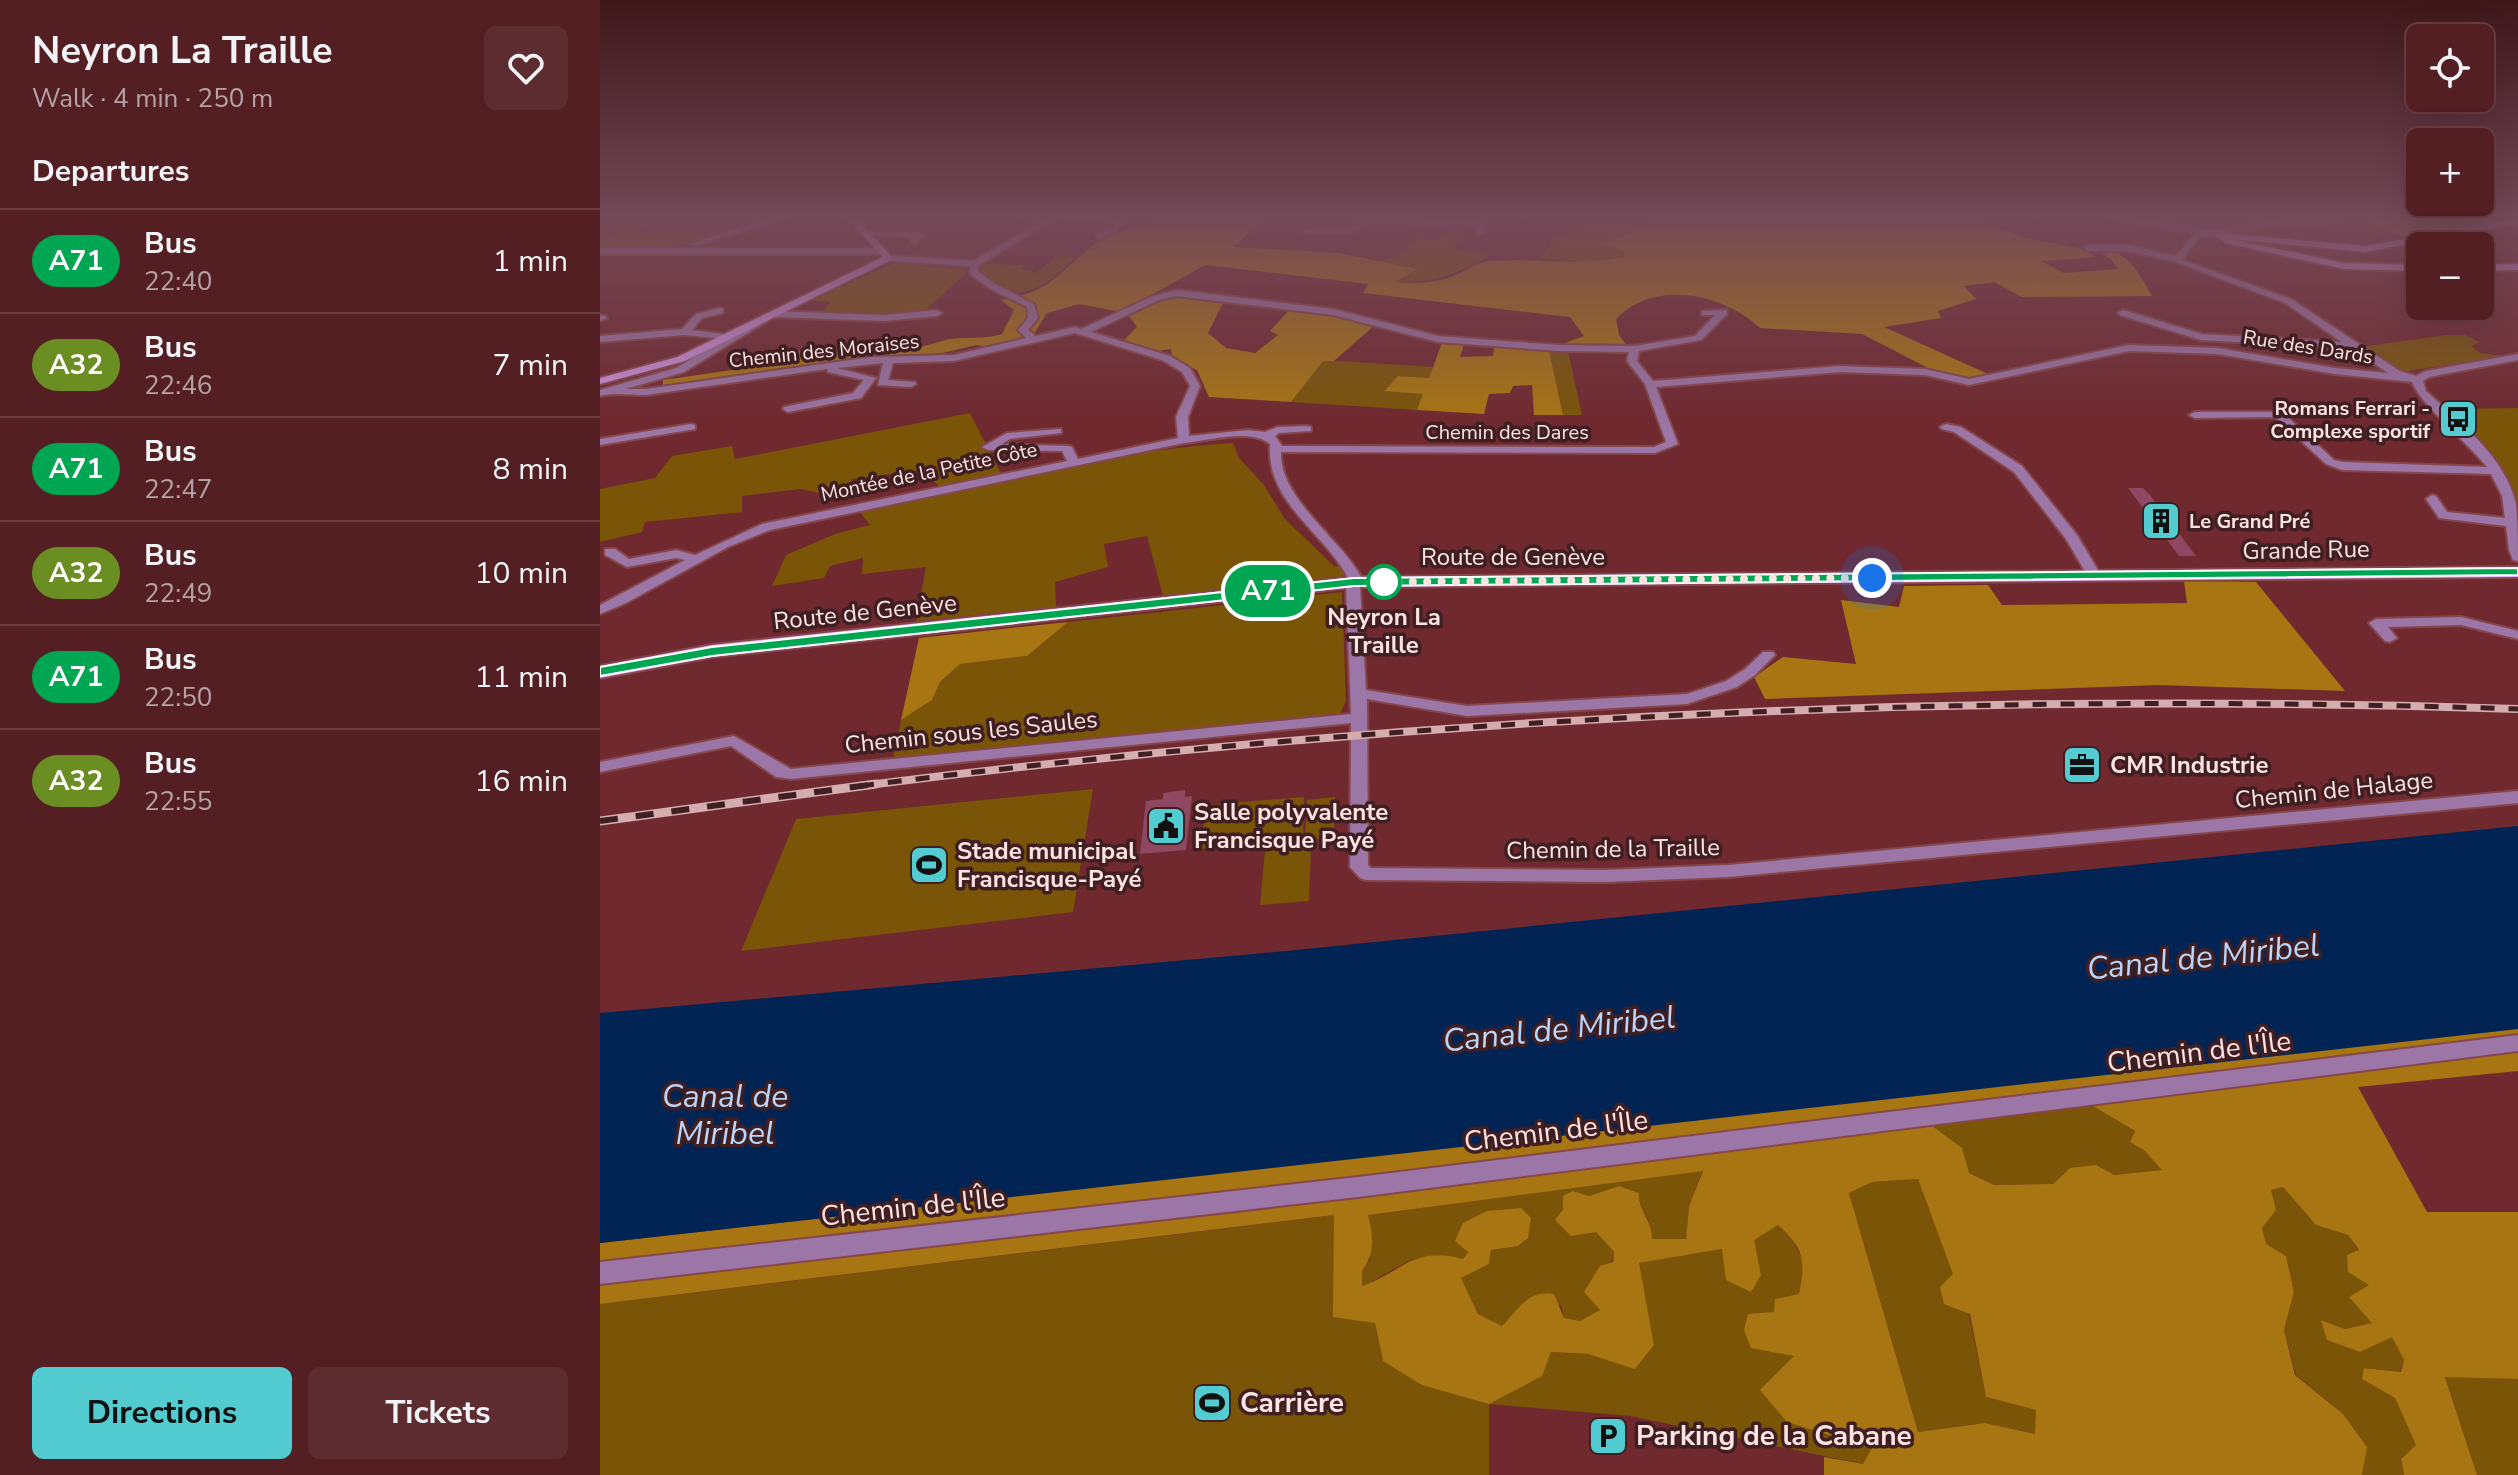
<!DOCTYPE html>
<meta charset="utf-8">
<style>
body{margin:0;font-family:"Nunito Sans",sans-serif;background:#5c2c30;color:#f1f3f6;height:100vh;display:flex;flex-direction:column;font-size:30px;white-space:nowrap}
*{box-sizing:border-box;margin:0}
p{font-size:26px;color:#b5a2a6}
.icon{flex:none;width:44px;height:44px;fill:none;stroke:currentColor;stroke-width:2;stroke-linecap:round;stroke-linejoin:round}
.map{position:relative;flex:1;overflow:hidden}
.side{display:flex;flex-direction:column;background:#531f23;width:600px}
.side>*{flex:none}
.badge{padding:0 16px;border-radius:26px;font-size:28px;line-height:52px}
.controls{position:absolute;left:1806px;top:24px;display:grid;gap:16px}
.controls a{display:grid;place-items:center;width:88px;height:88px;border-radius:12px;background:#531f23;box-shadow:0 8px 32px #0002,0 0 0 2px #693d41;font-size:40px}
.you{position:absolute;width:40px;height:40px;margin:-20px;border:6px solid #fff;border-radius:50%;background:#1a73e8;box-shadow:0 0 0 12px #1a73e833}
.map>.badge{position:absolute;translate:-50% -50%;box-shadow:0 0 0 4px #fff}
h2{padding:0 32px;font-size:30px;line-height:72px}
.round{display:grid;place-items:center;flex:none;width:84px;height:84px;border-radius:12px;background:#5c2c30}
.summary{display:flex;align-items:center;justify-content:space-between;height:136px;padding:0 32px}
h1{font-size:38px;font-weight:700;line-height:60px}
.button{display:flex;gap:16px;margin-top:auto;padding:16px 32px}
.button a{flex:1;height:92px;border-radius:12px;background:#52ccd0;color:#111;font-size:32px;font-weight:700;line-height:92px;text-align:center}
.button a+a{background:#5c2c30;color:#f1f3f6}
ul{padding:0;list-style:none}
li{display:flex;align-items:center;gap:24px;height:104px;padding:0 32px;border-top:2px solid #693d41}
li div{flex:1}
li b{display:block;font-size:30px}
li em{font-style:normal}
li .badge{min-width:88px;font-weight:700;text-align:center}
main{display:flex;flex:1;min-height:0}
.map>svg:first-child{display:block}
.green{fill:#7a5507}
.forest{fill:#a77612;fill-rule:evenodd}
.water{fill:#022454}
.building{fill:#8e4862}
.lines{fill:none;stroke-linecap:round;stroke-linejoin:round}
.street-casing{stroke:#86474c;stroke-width:4}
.secondary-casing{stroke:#86474c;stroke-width:4}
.primary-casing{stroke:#86474c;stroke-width:4}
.street{fill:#9b76a6;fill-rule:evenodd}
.secondary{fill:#cb91dc;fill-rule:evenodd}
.primary{fill:#e8adfa;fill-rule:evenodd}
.rail-far1-casing{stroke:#d5adaf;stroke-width:8}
.rail-casing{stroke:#d5adaf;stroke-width:9}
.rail-far1{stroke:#3f1f21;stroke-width:5;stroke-dasharray:14;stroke-linecap:butt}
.rail{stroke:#3f1f21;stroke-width:6;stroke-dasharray:18;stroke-linecap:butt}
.line{fill:#00a651;stroke:#fff;stroke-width:2}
.walk{stroke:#fee3e3;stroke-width:8;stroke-dasharray:0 14.4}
.stop-dot{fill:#fff;stroke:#00a651;stroke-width:4}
.labels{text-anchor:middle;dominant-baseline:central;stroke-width:7;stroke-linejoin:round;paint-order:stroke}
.far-street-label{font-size:20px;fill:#fee3e3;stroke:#3f1f21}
.far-poi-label{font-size:20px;font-weight:bold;fill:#fee3e3;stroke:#3f1f21;text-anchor:end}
.street-label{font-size:24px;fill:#fee3e3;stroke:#3f1f21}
.stop-label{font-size:24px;font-weight:bold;fill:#fee3e3;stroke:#3f1f21}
.poi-label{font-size:24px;font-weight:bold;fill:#fee3e3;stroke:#3f1f21;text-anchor:start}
.near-street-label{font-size:28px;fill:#fee3e3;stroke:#3f1f21}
.near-poi-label{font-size:28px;font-weight:bold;fill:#fee3e3;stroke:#3f1f21;text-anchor:start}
.near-water-label{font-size:32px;font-style:italic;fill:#bad4fa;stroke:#3f1f21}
</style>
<main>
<section class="side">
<div class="summary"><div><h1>Neyron La Traille</h1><p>Walk · 4 min · 250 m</p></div><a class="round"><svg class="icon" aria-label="heart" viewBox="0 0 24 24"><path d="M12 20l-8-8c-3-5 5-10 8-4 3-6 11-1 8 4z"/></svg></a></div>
<h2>Departures</h2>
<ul>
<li><span class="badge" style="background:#00a651;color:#fff">A71</span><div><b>Bus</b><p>22:40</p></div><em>1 min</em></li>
<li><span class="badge" style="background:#6b8e23;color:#fff">A32</span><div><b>Bus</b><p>22:46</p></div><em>7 min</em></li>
<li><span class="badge" style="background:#00a651;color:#fff">A71</span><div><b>Bus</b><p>22:47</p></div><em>8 min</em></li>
<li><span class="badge" style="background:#6b8e23;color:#fff">A32</span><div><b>Bus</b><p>22:49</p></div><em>10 min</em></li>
<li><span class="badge" style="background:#00a651;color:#fff">A71</span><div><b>Bus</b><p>22:50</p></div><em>11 min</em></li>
<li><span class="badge" style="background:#6b8e23;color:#fff">A32</span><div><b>Bus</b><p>22:55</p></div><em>16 min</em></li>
</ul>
<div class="button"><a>Directions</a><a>Tickets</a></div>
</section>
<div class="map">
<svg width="1918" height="1475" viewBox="0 0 1918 1475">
<rect width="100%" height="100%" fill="#6f292f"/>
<path class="green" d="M61 218H174L158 223 49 224 30 234 130 232 70 248 0 249V239L15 235 20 227 49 224Z
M989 218H1063C1043 230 1026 234 1006 244L1025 251V257L998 262 939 259 956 237H964Z
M846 233 866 235 853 250 893 253C860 274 833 283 793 282L816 269 779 261 797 256 815 238 839 240Z
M458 256 475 257C444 289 415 310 378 270L383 264 424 265 421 268 436 273Z
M294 263 370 270 322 313 288 317 220 315 231 302 211 300Z
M1847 335H1865L1879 342 1871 346 1881 353 1903 356 1802 372 1760 347Z
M949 350 968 351 982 415H963Z
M723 360 833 367 829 378 798 376 785 390 824 394 817 410 691 402Z
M1918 408V507L1900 466 1847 409Z
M370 413 401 474 341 488 321 470 252 479 250 499 200 489 142 496V512L45 522 42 532 0 542V489L55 478 72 456 132 446 135 459Z
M633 443 639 458 664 485 685 519 734 566 745 568 748 577 563 596 547 536 504 544 508 567 455 582 456 607 316 621 326 567 262 574 263 558 230 566 224 578 172 586 186 555 235 534 270 525 259 511C383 484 506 451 633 443Z
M742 592 746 701 740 714 293 758 301 720 332 700 340 682 360 664 427 656 468 622Z
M493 789 473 912 141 951 196 819Z
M704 797 703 840 600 849 606 805Z
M735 797 734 838 705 840 707 800Z
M711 848 709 901 660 905 665 851Z
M1481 1099 1535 1131 1530 1142 1545 1151 1563 1170 1514 1175 1470 1168 1453 1184 1394 1185 1369 1173 1323 1119Z
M1103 1170 1089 1206 1086 1239H1052C1053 1220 1039 1211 1039 1193L1019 1186 989 1196 973 1191 955 1221 996 1232 1014 1252 1000 1310 980 1321 964 1318 961 1305 927 1299 902 1326 878 1314 861 1278 889 1264 891 1250 918 1246 868 1252 863 1259C817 1247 801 1267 762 1287V1271L770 1260 768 1215Z
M1318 1179 1369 1314 1386 1397 1436 1410V1434L1385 1423 1318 1432 1249 1193 1272 1182Z
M1683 1187 1716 1225 1748 1235 1759 1251 1769 1285 1772 1323 1745 1329 1722 1320 1760 1352 1792 1336 1804 1360 1800 1372 1765 1368 1795 1398 1816 1445 1801 1459 1804 1475H1762L1766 1446 1743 1414 1696 1375 1684 1330 1694 1292 1686 1256 1666 1244 1662 1228 1675 1210 1671 1190Z
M735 1215 775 1323 783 1361 950 1352 988 1354 1036 1368 1054 1345 1038 1263 1122 1249 1161 1275 1153 1240 1178 1225 1191 1237 1205 1264 1187 1422 1273 1448 1263 1464 1030 1416 889 1404V1475H0V1304Z
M1845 1376 1918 1379V1475H1877Z"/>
<path class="forest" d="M584 218H663L634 247 739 253 817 269 795 282C814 284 838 283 856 275 868 270 876 262 890 261 935 258 980 266 1024 257V251L1004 244C1025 234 1043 230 1063 218H1373L1425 238 1484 249 1496 257 1441 261 1464 273 1518 269 1510 258 1495 250C1527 247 1538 272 1552 296L1422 297 1394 282 1364 286 1376 299 1338 311 1341 318 1284 327 1388 374 1363 381 1332 370 1262 334 1160 328C1123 293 1054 279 1016 319L1019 335 1028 347 957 346 984 336 970 317C901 309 832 301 763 293L768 284 605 265 521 312 479 304 447 313 434 334 387 347 377 345 342 353 268 358 63 385V380L146 368 162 352 208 350 214 355 234 354 256 340 293 347 302 342 308 349C321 347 333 344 345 340 359 336 385 340 402 334L414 310 401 300C449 291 451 281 485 252 513 228 549 222 584 218Z
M1758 218H1914L1811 239C1792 236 1779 221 1758 218Z
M572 296 623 303 608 333 626 348 655 353 678 335 670 331 691 308 775 325 734 361H723L691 402 609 397 597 370 572 358 571 349 557 351 524 340 537 327 529 316Z
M843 340 865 341 860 357 893 356 895 344 949 350 963 415H934L932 385 913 386 910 393 889 394 884 414 817 410 823 394 784 391 798 376 829 378Z
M1584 581 1656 582 1745 691 1559 685 1165 699 1154 677 1183 657 1256 664 1241 600 1299 607 1304 586 1388 585 1402 605 1587 603Z
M468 622 427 656 360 664 340 682 332 700 301 720 319 638Z
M1918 1020V1071L1758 1087 1827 1212H1918V1379L1845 1377 1877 1475H1804L1801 1459 1816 1445 1795 1398 1762 1379 1764 1368 1801 1372 1804 1360 1792 1337 1760 1352 1727 1340 1721 1320 1745 1329 1772 1323 1749 1297 1769 1285 1748 1272 1747 1255 1759 1250 1748 1235 1716 1225 1683 1187 1671 1190 1676 1210 1662 1228 1666 1244 1686 1256 1694 1292 1684 1330 1695 1375 1743 1414 1767 1447 1762 1475H1224V1457L1263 1464 1272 1448 1187 1422 1160 1390 1194 1356 1151 1348 1144 1330 1148 1314 1174 1312 1175 1299 1199 1294C1206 1261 1204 1248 1178 1225L1154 1240 1161 1275 1151 1292 1126 1280 1122 1249 1039 1263 1054 1345 1035 1369 988 1354 951 1352 942 1376 889 1404 822 1385 783 1361 775 1323 733 1317 734 1215 0 1304V1243L736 1160 1103 1097ZM1481 1099 1535 1131 1530 1142 1545 1151 1562 1170 1514 1175 1496 1165 1470 1168 1453 1184 1394 1185 1369 1173 1362 1148 1324 1120ZM1103 1171 1089 1206 1086 1239H1052C1053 1221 1038 1211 1039 1193L1019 1186 989 1196 973 1191 963 1196V1209L955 1220 971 1236 996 1232 1014 1252 1013 1262 1000 1266 984 1292 1000 1310 980 1321 964 1318 954 1294C929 1289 918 1309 902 1326L878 1314 861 1278 889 1264 891 1250 918 1246 928 1238 931 1218 921 1208 887 1211 863 1223 855 1241 868 1252 863 1259C813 1246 804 1271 762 1286V1271C776 1252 773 1236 768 1215ZM1318 1179 1353 1274 1340 1287 1344 1304 1370 1314 1386 1397 1436 1410 1435 1434 1385 1423 1318 1432 1249 1193 1272 1182Z"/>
<path class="water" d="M1918 826V1029L0 1243V1013L676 952Z"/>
<path class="building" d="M1528 488H1543L1550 495 1596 556H1579Z
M585 790V797L592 796 586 850 540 854 546 801 563 799V793Z"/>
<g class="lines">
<defs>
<path id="street" d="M170 218H184L96 246 89 244Z
M447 218H457L379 265 378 271 395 284 434 304 438 318 428 330 436 336 475 327 481 329 553 296 576 290 733 309 838 336 959 345 1035 346 1095 336 1115 315H1102V311L1127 310V314L1101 340 1039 351 1037 361 1053 381 1240 366 1325 369 1369 379 1529 345 1618 348 1735 368 1788 373 1751 348 1601 340 1520 315 1518 313 1523 310 1602 334 1742 342 1685 303 1573 261 1528 251H1487L1483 248 1487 245H1528L1576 256 1596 233 1509 218H1531L1613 231 1683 219 1745 218 1742 222 1683 223 1627 233 1623 236 1599 237 1582 260 1691 299 1800 371 1816 376 1826 371 1918 354V360L1829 377 1823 381 1826 391C1859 422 1906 457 1916 504 1918 522 1918 542 1918 561L1913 560 1909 550 1906 526 1839 518 1826 499 1832 495 1836 496 1847 512 1905 518 1902 496 1891 474 1742 470 1726 464 1675 417 1595 418 1589 415 1595 412H1682L1734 460 1743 462 1887 467C1869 444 1820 404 1812 382L1735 374 1618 354 1529 351 1369 385 1325 375 1240 372 1056 387 1078 444 1055 453 681 452C679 498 740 538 762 578L760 586 766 690 867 706 1087 694 1126 681 1145 669 1163 652H1173L1175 655 1155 675 1137 687 1087 704 867 716 767 699 768 865 771 868 1005 870 1128 865 1918 791V803L1128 877 1005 882 766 880 760 878 750 867 751 723 191 779 176 777 131 746 0 772V762L134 736 191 769 751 714 746 586 748 578C723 531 666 503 670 444 650 428 608 441 584 443L170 530 128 547 26 603 0 614V605L85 560 76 558 27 567 5 555V549H15L29 559 76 550 95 555 162 524 467 461 462 451 388 450 382 447 407 433 461 429V433L410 439 402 444 468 446 472 447 478 459 578 438 576 417 590 386 582 372 562 360 475 333 354 361 293 363 288 380 315 382 316 384 311 387 278 385 283 363 237 368 276 378 261 398 188 412 183 409 184 407 253 393 264 380 228 372 227 369 46 395C29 395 16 392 0 396V390L76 368 124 339 85 335 0 342V336L82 329 96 314 120 308 123 309V313L102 318 92 330 131 335 172 311 284 315 337 310 342 313 337 316 284 321 174 317 84 372 26 389H46L272 357 354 355 426 338 418 330 428 318 427 307 389 288 370 274V266L288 261 284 258 288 255 373 261ZM576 296 733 315 838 342 959 351 1029 352 1027 361 1045 384 1066 442 1054 447 682 446 675 436 679 433 711 431V427L707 426 677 427 665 432 648 430 589 436 588 417 600 386 590 368 570 356 491 332 559 300Z
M457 218H525L515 232 499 239 496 235 509 228 513 220Z
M762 218 880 222 884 224V233L877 235 876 226 769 220 751 234 707 233 703 231 707 229H749Z
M264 231 321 233 325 235 314 244 310 241 313 237 261 235Z
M0 248H280L284 251 280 254H0Z
M0 315 5 316 7 318 0 321Z
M91 424 95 425V429L0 445V439Z
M1346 424 1361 427 1422 466 1477 535 1502 577 1500 580H1490L1466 539 1414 472 1354 432 1342 429 1340 427Z
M1861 617 1918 631V639L1861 625 1788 627 1797 638 1790 642 1785 641 1769 623 1776 619Z
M1918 1035V1051L758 1197 0 1284V1262L758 1177Z"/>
<path id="secondary" d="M247 218H256L291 256V260L85 361 0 384V378L77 357 283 257Z
M1918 219V223L1765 252 1631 239 1744 263 1820 265V271L1744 269 1626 243 1615 235 1619 233 1765 246Z
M1918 264V270L1880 271V265Z"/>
<path id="primary" d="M1918 567V577L754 587 112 657 0 678V666L112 645 754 577Z"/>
</defs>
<use href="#street" class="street-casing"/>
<use href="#secondary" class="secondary-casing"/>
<use href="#primary" class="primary-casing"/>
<use href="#street" class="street"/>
<use href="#secondary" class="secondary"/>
<use href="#primary" class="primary"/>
<defs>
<path id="rail-far1" d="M260 786C808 717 1366 691 1918 709"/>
<path id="rail" d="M0 821 276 784"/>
</defs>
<use href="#rail-far1" class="rail-far1-casing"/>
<use href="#rail" class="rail-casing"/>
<use href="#rail-far1" class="rail-far1"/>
<use href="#rail" class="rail"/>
</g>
<linearGradient id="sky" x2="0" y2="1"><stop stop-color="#3d171a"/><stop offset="0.51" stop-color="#744958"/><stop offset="1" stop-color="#744958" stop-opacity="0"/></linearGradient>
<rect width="1918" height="425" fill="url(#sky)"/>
<path class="line" d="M1918 568V575L754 586 112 656 0 676V667L112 647 754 578Z"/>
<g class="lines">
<path class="walk" d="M784 582 1272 578"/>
</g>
<defs>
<symbol id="bus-square" viewBox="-11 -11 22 22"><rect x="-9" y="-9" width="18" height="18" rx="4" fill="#52ccd0" stroke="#3f1f21"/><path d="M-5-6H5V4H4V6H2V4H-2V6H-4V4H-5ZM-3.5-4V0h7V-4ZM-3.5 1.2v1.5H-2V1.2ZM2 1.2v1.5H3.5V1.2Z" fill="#111"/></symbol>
<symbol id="building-square" viewBox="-11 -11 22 22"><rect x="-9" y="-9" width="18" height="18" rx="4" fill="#52ccd0" stroke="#3f1f21"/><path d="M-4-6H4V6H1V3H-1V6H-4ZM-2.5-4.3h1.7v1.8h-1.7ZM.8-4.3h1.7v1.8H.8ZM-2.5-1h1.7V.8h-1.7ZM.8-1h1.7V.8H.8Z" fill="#111"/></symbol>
<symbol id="office-square" viewBox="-11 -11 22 22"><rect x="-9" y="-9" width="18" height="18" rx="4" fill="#52ccd0" stroke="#3f1f21"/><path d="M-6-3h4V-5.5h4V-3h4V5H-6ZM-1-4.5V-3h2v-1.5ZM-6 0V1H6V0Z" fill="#111"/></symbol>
<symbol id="civic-square" viewBox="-11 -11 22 22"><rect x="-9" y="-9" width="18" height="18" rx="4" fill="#52ccd0" stroke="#3f1f21"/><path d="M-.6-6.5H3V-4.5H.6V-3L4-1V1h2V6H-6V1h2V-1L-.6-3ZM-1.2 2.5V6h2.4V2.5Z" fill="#111"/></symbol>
<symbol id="stadium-square" viewBox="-11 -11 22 22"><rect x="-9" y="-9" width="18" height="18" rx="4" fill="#52ccd0" stroke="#3f1f21"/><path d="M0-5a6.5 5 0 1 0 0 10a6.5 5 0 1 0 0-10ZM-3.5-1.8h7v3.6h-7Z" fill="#111"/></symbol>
<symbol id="parking-square" viewBox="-11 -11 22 22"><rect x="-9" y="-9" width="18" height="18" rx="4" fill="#52ccd0" stroke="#3f1f21"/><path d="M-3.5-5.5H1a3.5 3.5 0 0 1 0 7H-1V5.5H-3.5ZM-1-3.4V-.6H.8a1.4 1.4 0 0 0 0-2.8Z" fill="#111"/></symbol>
</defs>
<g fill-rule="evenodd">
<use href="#bus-square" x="1836" y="397" width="44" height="44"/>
<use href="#building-square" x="1539" y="499" width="44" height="44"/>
<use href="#office-square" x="1460" y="743" width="44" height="44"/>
<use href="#civic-square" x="544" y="804" width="44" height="44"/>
<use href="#stadium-square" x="307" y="843" width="44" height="44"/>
<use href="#stadium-square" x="590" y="1381" width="44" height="44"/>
<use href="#parking-square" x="986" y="1414" width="44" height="44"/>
</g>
<circle class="stop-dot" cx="784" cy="582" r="16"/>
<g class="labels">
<g class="far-street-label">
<text transform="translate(1708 347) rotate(9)">Rue des Dards</text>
<text transform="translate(224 351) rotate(-6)">Chemin des Moraises</text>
<text x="907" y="432">Chemin des Dares</text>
<text transform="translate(329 472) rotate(-12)">Montée de la Petite Côte</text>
</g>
<g class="far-poi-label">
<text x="1830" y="408">Romans Ferrari -<tspan x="1830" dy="23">Complexe sportif</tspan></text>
<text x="1589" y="521" text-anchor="start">Le Grand Pré</text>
</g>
<g class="street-label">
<text transform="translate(1706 550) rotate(-1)">Grande Rue</text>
<text x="913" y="557">Route de Genève</text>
<text transform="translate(265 612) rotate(-6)">Route de Genève</text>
<text transform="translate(371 732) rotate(-6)">Chemin sous les Saules</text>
<text transform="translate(1734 790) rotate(-6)">Chemin de Halage</text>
<text transform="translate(1013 849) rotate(-1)">Chemin de la Traille</text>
</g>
<g class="stop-label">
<text x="784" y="617">Neyron La<tspan x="784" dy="28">Traille</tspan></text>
</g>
<g class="poi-label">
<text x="1510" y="765">CMR Industrie</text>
<text x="594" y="812">Salle polyvalente<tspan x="594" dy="28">Francisque Payé</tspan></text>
<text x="357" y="851">Stade municipal<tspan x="357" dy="28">Francisque-Payé</tspan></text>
</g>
<g class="near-street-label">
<text transform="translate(1599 1052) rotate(-7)">Chemin de l'Île</text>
<text transform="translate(956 1131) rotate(-7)">Chemin de l'Île</text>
<text transform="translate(313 1207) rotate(-6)">Chemin de l'Île</text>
</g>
<g class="near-poi-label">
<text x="640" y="1403">Carrière</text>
<text x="1036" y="1436">Parking de la Cabane</text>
</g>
<g class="near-water-label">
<text transform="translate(1603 957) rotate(-6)">Canal de Miribel</text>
<text transform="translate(959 1029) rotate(-6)">Canal de Miribel</text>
<text x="125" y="1096">Canal de<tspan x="125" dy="37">Miribel</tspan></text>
</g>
</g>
</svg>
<div class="controls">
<a><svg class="icon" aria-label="locate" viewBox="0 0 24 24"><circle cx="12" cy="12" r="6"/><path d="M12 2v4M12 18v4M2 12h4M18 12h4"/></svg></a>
<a>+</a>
<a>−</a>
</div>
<div class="you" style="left:1272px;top:578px"></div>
<b class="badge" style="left:668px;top:591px;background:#00a651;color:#fff">A71</b>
</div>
</main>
